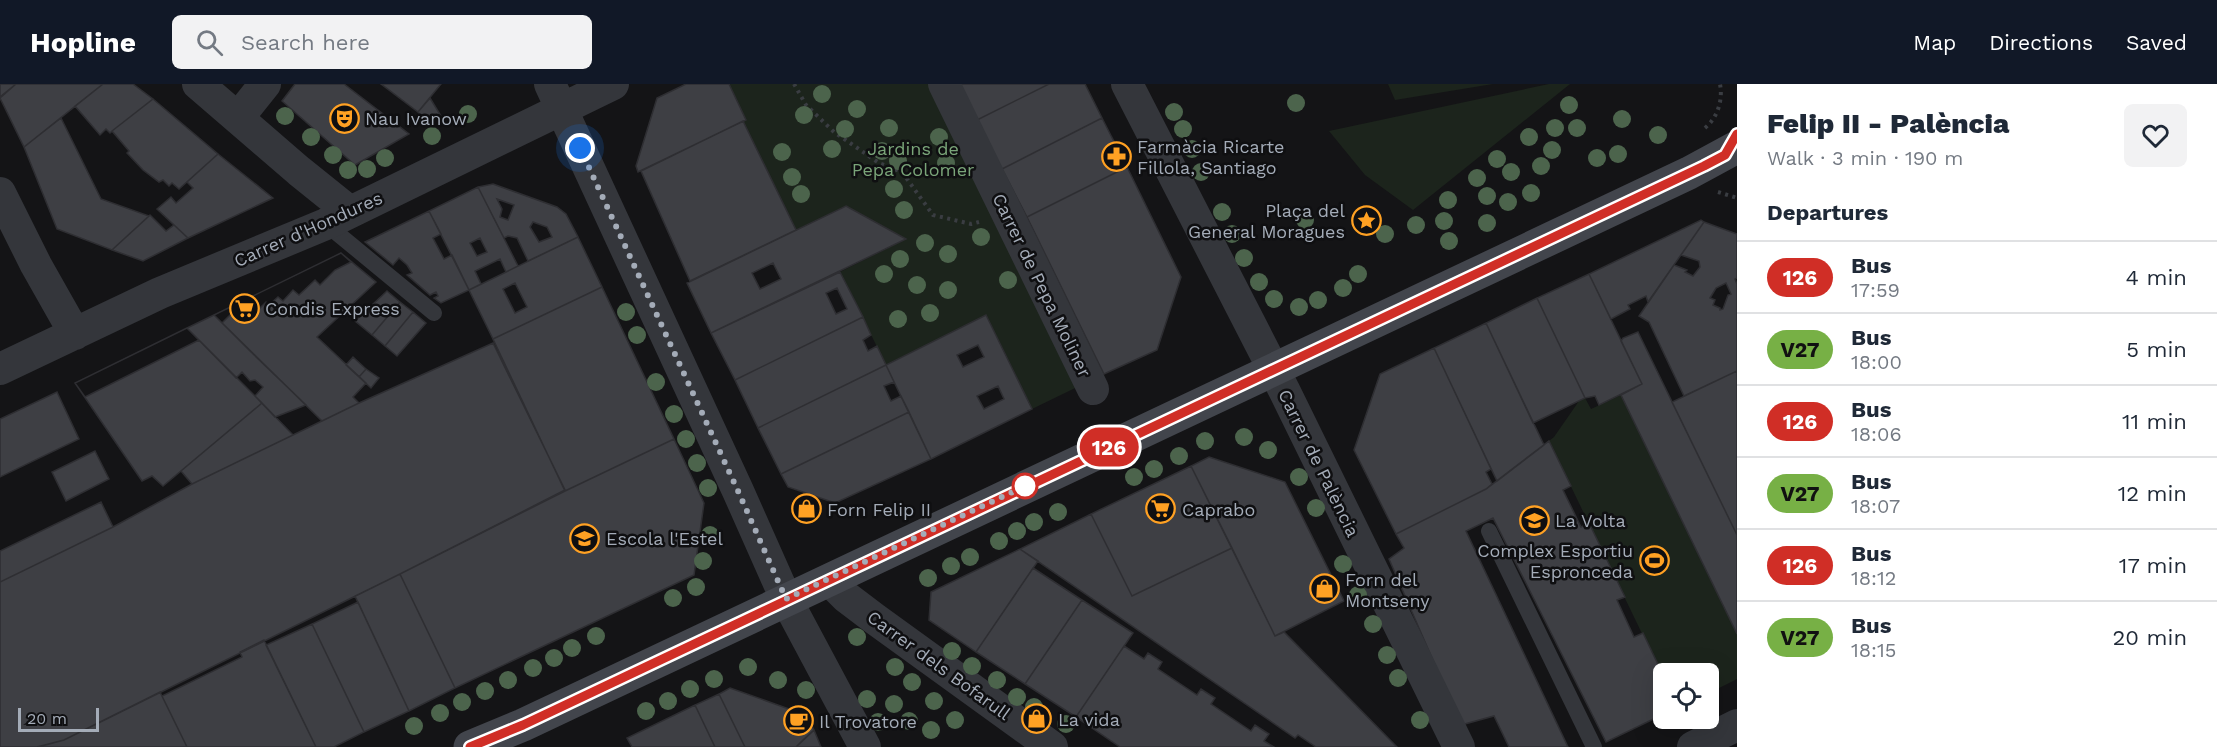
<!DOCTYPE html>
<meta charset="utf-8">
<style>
body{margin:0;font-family:"Work Sans",sans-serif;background:#f2f2f3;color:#1f2937;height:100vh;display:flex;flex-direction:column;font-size:22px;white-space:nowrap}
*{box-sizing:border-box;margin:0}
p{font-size:20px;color:#747a83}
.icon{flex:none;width:33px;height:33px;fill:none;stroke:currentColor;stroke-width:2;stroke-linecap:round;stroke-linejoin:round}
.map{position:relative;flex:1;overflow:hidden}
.panel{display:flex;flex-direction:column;background:#fff;width:480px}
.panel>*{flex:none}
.badge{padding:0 12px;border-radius:20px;font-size:21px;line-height:39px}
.fabs{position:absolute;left:1653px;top:579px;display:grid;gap:12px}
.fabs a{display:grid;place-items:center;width:66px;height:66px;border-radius:9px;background:#fff;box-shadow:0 6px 24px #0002;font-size:30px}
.scale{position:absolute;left:18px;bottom:15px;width:81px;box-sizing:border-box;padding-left:6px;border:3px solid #a4acb8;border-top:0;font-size:16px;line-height:21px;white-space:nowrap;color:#a4acb8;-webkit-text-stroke:4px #0f0f11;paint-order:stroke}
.you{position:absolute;width:30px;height:30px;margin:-15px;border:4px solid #fff;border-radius:50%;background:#1a73e8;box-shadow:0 0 0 9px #1a73e833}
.map>.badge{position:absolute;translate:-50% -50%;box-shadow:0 0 0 3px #fff}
h2{padding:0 30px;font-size:22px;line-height:54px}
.round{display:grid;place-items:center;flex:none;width:63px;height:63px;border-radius:9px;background:#f2f2f3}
.headline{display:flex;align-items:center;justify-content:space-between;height:102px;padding:0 30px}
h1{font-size:28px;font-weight:800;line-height:45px}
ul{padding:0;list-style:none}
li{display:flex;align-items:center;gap:18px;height:72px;padding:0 30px;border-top:2px solid #e0e1e3}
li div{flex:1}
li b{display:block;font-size:22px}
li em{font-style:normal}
li .badge{min-width:66px;font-weight:700;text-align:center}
header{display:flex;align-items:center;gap:36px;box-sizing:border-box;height:84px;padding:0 30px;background:#111827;color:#fff}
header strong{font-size:28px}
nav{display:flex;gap:33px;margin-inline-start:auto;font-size:21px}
.search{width:420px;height:54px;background:#f2f2f3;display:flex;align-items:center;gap:15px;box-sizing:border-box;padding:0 21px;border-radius:9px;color:#747a83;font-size:22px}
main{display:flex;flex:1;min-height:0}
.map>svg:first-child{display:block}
.green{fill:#1c241c}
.building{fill:#3e3f44;stroke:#2e2e32;stroke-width:1.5;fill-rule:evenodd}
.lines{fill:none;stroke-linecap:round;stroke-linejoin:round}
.path{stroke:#3a3d42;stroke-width:4;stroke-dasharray:3 4.5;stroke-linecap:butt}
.lane{stroke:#34363b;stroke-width:16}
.street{stroke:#34363b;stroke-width:32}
.secondary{stroke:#42454c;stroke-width:33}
.tree{fill:#4c644c}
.line-casing{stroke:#fff;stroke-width:14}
.line{stroke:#d02e26;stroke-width:9}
.walk{stroke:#a4acb8;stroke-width:6;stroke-dasharray:0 10.8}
.stop-dot{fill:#fff;stroke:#d02e26;stroke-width:3}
.labels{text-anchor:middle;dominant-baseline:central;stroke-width:5;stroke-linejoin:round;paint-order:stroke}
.poi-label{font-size:18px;fill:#a4acb8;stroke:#0f0f11;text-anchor:start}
.park-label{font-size:18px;fill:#7aa579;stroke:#0f0f11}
.street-label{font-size:18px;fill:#a4acb8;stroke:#0f0f11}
</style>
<header>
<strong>Hopline</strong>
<div class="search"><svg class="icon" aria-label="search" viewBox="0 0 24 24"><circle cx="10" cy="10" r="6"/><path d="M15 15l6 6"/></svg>Search here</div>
<nav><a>Map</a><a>Directions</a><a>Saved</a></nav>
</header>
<main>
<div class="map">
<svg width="1737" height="663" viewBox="0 0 1737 663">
<rect width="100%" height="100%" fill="#141416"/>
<path class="green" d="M729 0H959L1104 290 1032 325 986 231 886 281 840 188 906 155 846 122 796 146 743 37 746 36Z
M1388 0H1493L1395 16Z
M1549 0H1570L1413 126 1365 91 1329 47Z
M1621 311 1737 550V595L1709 609 1708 590H1664L1663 593 1549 357 1554 353 1579 317 1585 314 1591 325Z"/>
<path class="building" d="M0 0H16L0 13Z
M16 0H103L24 63 0 14Z
M103 0H133L153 15 112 47 110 49 106 45 100 51 75 22Z
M295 0H344L409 50 355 81 282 17Z
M381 0H441L418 28Z
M686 0H729L746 36 638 88 636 82 657 14Z
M959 0H1049L977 36Z
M1049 0H1085L1102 34 1002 85 977 36Z
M430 14 441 32 427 41 418 28Z
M153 15 218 70 179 105 172 99 169 102 163 96 159 98 143 86 127 69 129 67 112 47Z
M61 34 101 115 149 132 112 166 57 145 24 63Z
M1102 34 1127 83 1027 133 1002 85Z
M743 37 796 146 690 197 641 87Z
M218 70 273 114 188 154 157 125 171 113 176 119 193 104 187 98Z
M1127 83 1181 193 1157 266 1104 290 1027 133Z
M493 100 557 123 566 130 578 153 528 177 517 154 508 152 504 154 478 103ZM497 115 514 121 508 136 500 133 502 125ZM533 138 547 143 552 153 539 158 530 143Z
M478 103 518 182 506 188 500 175 475 187 481 200 469 206 429 127ZM480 154 487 168 477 172 470 159Z
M846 122 906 155 711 249 687 199ZM773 179 781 195 760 205 752 189Z
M429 127 441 150 433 154 444 175 452 171 469 206 441 219 434 214 438 212 436 208 430 211 407 191 412 189 407 181 399 174 393 181 365 158Z
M150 131 166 147 174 141 188 154 143 177 112 166Z
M1701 136 1704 138 1648 218 1646 212 1628 221 1630 225 1611 235 1589 190Z
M1704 138 1737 150V194L1735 195 1737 200V287L1684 312 1649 238 1639 232 1674 181 1687 186 1685 188 1693 192 1700 183 1699 177 1681 171ZM1726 199 1731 210 1728 211 1723 225 1720 226V224L1713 221 1715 216 1710 214 1716 204Z
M578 153 602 203 493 255 469 206ZM515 199 527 223 515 229 503 205Z
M341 169 351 178 335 186 320 201 315 196 299 211 293 206 283 217 278 213 269 221 266 218 258 226 255 223 239 238 231 230 222 239 214 231Z
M341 169 376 198 317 253 366 299 353 313 359 319 322 337 214 231Z
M840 188 863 233 735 296 711 249ZM837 204 847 225 836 230 826 209Z
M1589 190 1642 300 1599 321 1595 312 1585 314 1537 214Z
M602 203 674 355 565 407 493 255Z
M387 207 400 218 372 251 355 237Z
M1537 214 1585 314 1533 339 1486 239Z
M400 218 413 228 385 262 372 251Z
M413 228 426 239 397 272 385 262Z
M214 231 250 267 306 321 275 333 255 312 263 303 255 296 250 297 242 288 236 294 187 244Z
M986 231 1032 325 931 375 886 281ZM978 261 984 273 963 283 957 271ZM998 302 1004 315 984 325 977 312Z
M863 233 871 251 863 256 868 267 877 262 886 281 758 344 735 296Z
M1486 239 1544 361 1497 397 1434 264Z
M187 244 262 319 163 402 152 392 142 397 75 299Z
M187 244 199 256 85 313 75 299Z
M1638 248 1737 451V550L1621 311 1642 300 1621 257 1623 254Z
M493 259 565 406 400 490 64 656 38 663H0V498L113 443 192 400 359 319Z
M1434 264 1491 385 1486 388 1492 400 1486 405 1396 450 1354 366 1380 290Z
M353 273 366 285 359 293 346 281Z
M886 281 894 298 884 302 891 317 901 312 909 328 781 390 758 344Z
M366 285 379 294 371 304 359 293Z
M1737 287V451L1672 318Z
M57 308 79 355 0 393V335Z
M262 319 293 351 192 400 181 387Z
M909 328 931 375 835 419 788 403 781 390Z
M674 355 704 419 694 491 455 604 400 490 565 407Z
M1549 357 1571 402 1563 406 1581 443 1589 439 1625 513 1617 516 1634 553 1643 549 1664 593V630L1606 658 1493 434 1466 447 1568 663H1509L1494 632 1461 641 1389 475 1404 464 1396 450 1486 405Z
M95 367 109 395 66 417 52 388Z
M1209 373 1285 398 1344 517 1275 552 1191 382Z
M1191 382 1232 464 1132 512 1091 430Z
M101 418 113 443 0 498V467Z
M1091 430 1132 512 1232 464 1275 552 1284 548 1397 663H1316L1298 651 1295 654 1020 465Z
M1020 465 1038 477 976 568 929 536 931 508Z
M1033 484 1082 516 1025 600 976 568Z
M400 490 455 604 409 627 355 512Z
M1082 516 1133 549 1076 633 1025 600Z
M358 518 409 627 364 648 312 540Z
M312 540 364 648 334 663H316L266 561Z
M264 556 316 663H187L162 612 242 573 240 568Z
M1124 562 1144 575 1148 569 1162 578 1158 585 1197 611 1201 605 1215 614 1211 620 1251 647 1255 641 1269 650 1264 657 1274 663H1120L1076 633Z
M730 604 806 631 814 646 796 663H745L719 610Z
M160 608 187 663H37L64 656Z
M719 610 742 657 745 663H715L695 621Z
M695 621 715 663H632L627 654Z
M814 646 821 663H796L804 655Z"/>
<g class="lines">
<path class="path" d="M794 0 806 21 834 48 879 79 902 88 933 131 971 140 979 138
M1705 44C1718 33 1723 16 1720 0
M1718 108 1737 114"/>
<path class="lane" d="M326 140 434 229
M1489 447 1594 663"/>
<path class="street" d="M198 0 299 87 350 128
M550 0 738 407 786 515 865 663
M944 0 1093 305
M1127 0 1285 308 1459 663
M238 34 265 0
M0 109 36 181 75 250
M0 285 160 209 326 140 613 0
M829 496 846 513 875 535 1052 663
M1693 663 1737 641"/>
<path class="secondary" d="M470 663 523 641 1689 89 1737 63"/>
</g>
<g class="tree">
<circle cx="822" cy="10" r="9"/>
<circle cx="1296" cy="19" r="9"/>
<circle cx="1569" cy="21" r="9"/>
<circle cx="857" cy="25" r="9"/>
<circle cx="1174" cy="28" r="9"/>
<circle cx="468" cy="30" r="9"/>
<circle cx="804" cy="31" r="9"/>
<circle cx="285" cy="32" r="9"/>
<circle cx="1622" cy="35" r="9"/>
<circle cx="889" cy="44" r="9"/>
<circle cx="1555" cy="44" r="9"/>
<circle cx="1577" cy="44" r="9"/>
<circle cx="845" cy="45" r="9"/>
<circle cx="1183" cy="45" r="9"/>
<circle cx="1658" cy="51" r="9"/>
<circle cx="432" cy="52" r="9"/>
<circle cx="311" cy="53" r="9"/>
<circle cx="939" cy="53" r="9"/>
<circle cx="1529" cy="53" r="9"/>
<circle cx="832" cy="65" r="9"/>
<circle cx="1192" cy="65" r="9"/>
<circle cx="1552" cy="66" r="9"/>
<circle cx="882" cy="67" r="9"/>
<circle cx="782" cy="68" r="9"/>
<circle cx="1618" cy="70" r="9"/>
<circle cx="333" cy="71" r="9"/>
<circle cx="385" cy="74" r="9"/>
<circle cx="1597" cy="74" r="9"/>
<circle cx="1497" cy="75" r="9"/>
<circle cx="898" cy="77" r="9"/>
<circle cx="946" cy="79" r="9"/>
<circle cx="1541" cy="82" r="9"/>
<circle cx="367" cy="85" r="9"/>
<circle cx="348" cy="86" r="9"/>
<circle cx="1201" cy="88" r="9"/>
<circle cx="1511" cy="88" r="9"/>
<circle cx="792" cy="93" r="9"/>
<circle cx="1477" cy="94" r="9"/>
<circle cx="894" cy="105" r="9"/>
<circle cx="1531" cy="109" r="9"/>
<circle cx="801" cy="110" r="9"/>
<circle cx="1487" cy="112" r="9"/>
<circle cx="1448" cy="116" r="9"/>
<circle cx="1508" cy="118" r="9"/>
<circle cx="904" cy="126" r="9"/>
<circle cx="1222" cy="128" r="9"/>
<circle cx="1305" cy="136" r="9"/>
<circle cx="1444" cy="137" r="9"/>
<circle cx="1487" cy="139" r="9"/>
<circle cx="1416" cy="141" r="9"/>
<circle cx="1232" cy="150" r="9"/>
<circle cx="1385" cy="150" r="9"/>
<circle cx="981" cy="153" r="9"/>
<circle cx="1449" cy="157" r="9"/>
<circle cx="925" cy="159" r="9"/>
<circle cx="948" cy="170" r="9"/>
<circle cx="1244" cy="174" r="9"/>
<circle cx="900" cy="175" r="9"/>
<circle cx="884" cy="190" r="9"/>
<circle cx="1358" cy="190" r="9"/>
<circle cx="1008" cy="196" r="9"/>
<circle cx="1259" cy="198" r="9"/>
<circle cx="917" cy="201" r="9"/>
<circle cx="1343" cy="204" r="9"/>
<circle cx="948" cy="206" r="9"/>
<circle cx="1274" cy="215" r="9"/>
<circle cx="1318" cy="216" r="9"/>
<circle cx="1299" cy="223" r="9"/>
<circle cx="626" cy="228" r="9"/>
<circle cx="930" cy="229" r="9"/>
<circle cx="898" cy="235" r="9"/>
<circle cx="637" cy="251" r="9"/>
<circle cx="656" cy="298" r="9"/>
<circle cx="674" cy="330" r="9"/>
<circle cx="1244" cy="353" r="9"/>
<circle cx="686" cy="355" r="9"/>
<circle cx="1205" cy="357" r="9"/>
<circle cx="1268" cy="366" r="9"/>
<circle cx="1179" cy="372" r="9"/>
<circle cx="697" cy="379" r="9"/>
<circle cx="1154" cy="385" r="9"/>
<circle cx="1134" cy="393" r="9"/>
<circle cx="1299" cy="393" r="9"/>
<circle cx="708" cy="404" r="9"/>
<circle cx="1316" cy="424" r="9"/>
<circle cx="1058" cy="428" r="9"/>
<circle cx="1034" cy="438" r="9"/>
<circle cx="1017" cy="447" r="9"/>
<circle cx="710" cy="451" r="9"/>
<circle cx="999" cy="457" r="9"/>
<circle cx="970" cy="473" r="9"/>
<circle cx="703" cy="477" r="9"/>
<circle cx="1343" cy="480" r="9"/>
<circle cx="951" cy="482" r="9"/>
<circle cx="928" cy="494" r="9"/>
<circle cx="696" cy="503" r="9"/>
<circle cx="1358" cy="511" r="9"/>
<circle cx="673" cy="514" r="9"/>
<circle cx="1373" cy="540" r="9"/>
<circle cx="596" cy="552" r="9"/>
<circle cx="857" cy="553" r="9"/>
<circle cx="572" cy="564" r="9"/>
<circle cx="952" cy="567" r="9"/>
<circle cx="1387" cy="571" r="9"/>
<circle cx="554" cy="574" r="9"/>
<circle cx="972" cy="582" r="9"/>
<circle cx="748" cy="583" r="9"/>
<circle cx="895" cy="583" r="9"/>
<circle cx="533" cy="584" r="9"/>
<circle cx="1398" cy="594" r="9"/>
<circle cx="714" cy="595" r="9"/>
<circle cx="508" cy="596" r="9"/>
<circle cx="778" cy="596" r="9"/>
<circle cx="997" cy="596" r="9"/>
<circle cx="912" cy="598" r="9"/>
<circle cx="690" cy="605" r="9"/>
<circle cx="806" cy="606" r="9"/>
<circle cx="485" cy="607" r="9"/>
<circle cx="1017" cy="613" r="9"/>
<circle cx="867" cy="615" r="9"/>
<circle cx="668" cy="617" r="9"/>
<circle cx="934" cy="617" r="9"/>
<circle cx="462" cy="618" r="9"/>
<circle cx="894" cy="620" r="9"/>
<circle cx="1034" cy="623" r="9"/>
<circle cx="646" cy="627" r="9"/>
<circle cx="440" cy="629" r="9"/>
<circle cx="955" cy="636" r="9"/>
<circle cx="1420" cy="636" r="9"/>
<circle cx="909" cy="637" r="9"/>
<circle cx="878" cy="638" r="9"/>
<circle cx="1066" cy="640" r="9"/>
<circle cx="414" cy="642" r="9"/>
<circle cx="931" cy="646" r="9"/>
</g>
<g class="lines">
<defs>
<path id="line" d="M470 663 523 641 1704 82 1725 71 1737 50"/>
</defs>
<use href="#line" class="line-casing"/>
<use href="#line" class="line"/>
<path class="walk" d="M580 64 738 407 786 515 1025 402"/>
</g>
<defs>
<symbol id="theatre-ring" viewBox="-11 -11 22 22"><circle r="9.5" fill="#0f0f11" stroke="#ffa123" stroke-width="1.5"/><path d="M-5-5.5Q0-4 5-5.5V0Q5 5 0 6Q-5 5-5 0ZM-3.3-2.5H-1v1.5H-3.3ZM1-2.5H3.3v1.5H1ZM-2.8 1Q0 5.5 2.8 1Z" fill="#ffa123"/></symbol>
<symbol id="pharmacy-ring" viewBox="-11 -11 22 22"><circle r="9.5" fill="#0f0f11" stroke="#ffa123" stroke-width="1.5"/><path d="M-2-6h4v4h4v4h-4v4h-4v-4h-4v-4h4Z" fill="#ffa123"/></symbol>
<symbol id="sight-ring" viewBox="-11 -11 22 22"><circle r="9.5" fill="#0f0f11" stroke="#ffa123" stroke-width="1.5"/><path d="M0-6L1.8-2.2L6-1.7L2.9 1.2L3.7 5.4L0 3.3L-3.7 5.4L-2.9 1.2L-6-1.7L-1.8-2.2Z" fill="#ffa123"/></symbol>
<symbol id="supermarket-ring" viewBox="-11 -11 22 22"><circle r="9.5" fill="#0f0f11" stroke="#ffa123" stroke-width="1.5"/><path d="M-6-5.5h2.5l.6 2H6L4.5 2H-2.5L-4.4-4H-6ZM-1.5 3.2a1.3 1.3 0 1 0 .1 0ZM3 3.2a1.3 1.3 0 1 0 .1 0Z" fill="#ffa123"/></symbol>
<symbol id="shop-ring" viewBox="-11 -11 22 22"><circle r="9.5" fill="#0f0f11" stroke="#ffa123" stroke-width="1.5"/><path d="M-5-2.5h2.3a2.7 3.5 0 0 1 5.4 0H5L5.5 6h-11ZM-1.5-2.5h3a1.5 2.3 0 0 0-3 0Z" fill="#ffa123"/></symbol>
<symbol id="university-ring" viewBox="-11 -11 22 22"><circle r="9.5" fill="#0f0f11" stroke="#ffa123" stroke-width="1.5"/><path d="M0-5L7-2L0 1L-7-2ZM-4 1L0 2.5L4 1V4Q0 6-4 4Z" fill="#ffa123"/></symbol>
<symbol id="school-ring" viewBox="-11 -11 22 22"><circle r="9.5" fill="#0f0f11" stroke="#ffa123" stroke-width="1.5"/><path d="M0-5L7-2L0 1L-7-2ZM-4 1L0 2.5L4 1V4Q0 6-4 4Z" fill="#ffa123"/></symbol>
<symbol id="stadium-ring" viewBox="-11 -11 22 22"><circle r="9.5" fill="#0f0f11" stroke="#ffa123" stroke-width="1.5"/><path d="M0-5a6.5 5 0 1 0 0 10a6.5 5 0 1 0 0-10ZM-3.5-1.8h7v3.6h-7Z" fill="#ffa123"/></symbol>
<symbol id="cafe-ring" viewBox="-11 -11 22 22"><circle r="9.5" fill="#0f0f11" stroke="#ffa123" stroke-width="1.5"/><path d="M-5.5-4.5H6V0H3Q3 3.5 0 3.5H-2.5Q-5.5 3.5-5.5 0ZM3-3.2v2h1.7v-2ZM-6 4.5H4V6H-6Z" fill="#ffa123"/></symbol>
</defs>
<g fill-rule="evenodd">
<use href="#theatre-ring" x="328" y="18" width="33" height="33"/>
<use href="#pharmacy-ring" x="1100" y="56" width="33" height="33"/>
<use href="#sight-ring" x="1350" y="120" width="33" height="33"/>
<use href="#supermarket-ring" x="228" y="208" width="33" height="33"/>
<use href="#shop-ring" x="790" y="408" width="33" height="33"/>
<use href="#supermarket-ring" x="1144" y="408" width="33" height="33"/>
<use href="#university-ring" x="1518" y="420" width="33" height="33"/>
<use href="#school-ring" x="568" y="438" width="33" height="33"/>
<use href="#stadium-ring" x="1638" y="460" width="33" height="33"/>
<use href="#shop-ring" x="1308" y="488" width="33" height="33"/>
<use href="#shop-ring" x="1020" y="618" width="33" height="33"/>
<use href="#cafe-ring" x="782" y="620" width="33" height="33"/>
</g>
<circle class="stop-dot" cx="1025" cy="402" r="12"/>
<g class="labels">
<g class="poi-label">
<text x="365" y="34">Nau Ivanow</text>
<text x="1137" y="62">Farmàcia Ricarte<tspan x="1137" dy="21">Fillola, Santiago</tspan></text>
<text x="1345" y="126" text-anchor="end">Plaça del<tspan x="1345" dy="21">General Moragues</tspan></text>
<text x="265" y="224">Condis Express</text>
<text x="827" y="425">Forn Felip II</text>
<text x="1182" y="425">Caprabo</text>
<text x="1555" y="436">La Volta</text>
<text x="606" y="454">Escola l'Estel</text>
<text x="1633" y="466" text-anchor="end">Complex Esportiu<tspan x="1633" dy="21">Espronceda</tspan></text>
<text x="1345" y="495">Forn del<tspan x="1345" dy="21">Montseny</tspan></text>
<text x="1058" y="635">La vida</text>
<text x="819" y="637">Il Trovatore</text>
</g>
<g class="park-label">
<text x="913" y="64">Jardins de<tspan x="913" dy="21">Pepa Colomer</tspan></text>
</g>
<g class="street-label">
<text transform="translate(308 145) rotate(-24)">Carrer d'Hondures</text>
<text transform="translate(1042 201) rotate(64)">Carrer de Pepa Moliner</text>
<text transform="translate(1319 379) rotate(64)">Carrer de Palència</text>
<text transform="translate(939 581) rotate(36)">Carrer dels Bofarull</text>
</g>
</g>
</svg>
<div class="fabs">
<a><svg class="icon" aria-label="locate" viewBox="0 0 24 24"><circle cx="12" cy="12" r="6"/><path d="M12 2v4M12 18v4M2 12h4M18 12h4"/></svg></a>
</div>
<div class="scale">20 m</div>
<div class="you" style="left:580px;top:64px"></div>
<b class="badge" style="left:1109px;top:363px;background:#d02e26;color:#fff">126</b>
</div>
<section class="panel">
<div class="headline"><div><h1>Felip II - Palència</h1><p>Walk · 3 min · 190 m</p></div><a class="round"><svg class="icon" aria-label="heart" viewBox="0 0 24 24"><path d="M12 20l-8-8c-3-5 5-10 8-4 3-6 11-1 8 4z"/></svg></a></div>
<h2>Departures</h2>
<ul>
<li><span class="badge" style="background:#d02e26;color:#fff">126</span><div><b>Bus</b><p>17:59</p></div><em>4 min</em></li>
<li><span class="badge" style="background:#77b045;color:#111">V27</span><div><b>Bus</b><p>18:00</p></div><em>5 min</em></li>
<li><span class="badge" style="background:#d02e26;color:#fff">126</span><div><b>Bus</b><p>18:06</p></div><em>11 min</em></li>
<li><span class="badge" style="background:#77b045;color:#111">V27</span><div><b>Bus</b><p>18:07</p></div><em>12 min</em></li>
<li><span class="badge" style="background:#d02e26;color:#fff">126</span><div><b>Bus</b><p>18:12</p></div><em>17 min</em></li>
<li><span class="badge" style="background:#77b045;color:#111">V27</span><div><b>Bus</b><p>18:15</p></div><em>20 min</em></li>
</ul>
</section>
</main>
